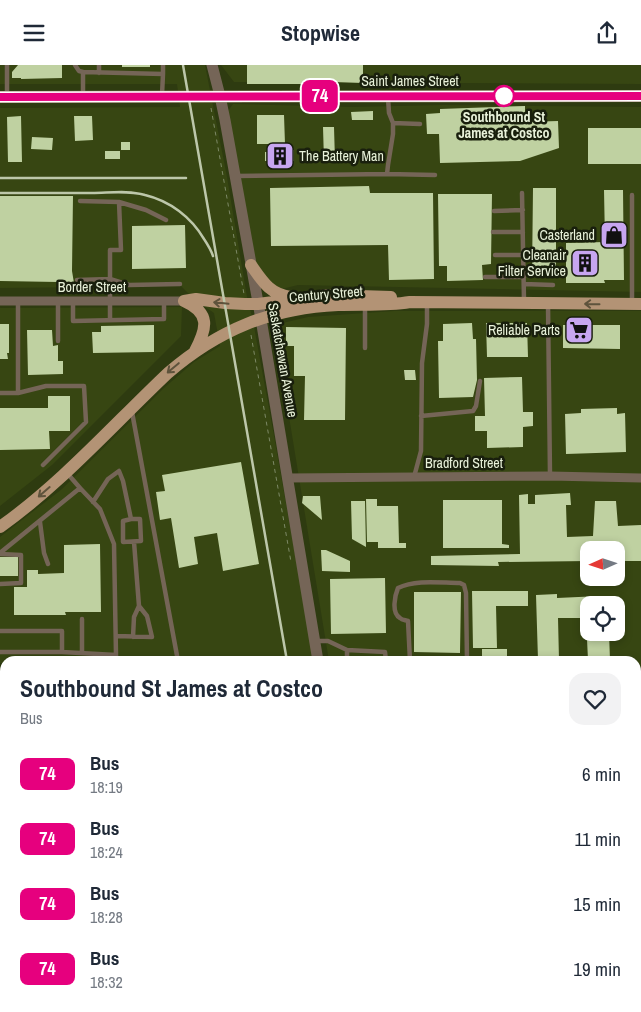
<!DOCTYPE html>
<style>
body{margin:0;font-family:"Archivo Narrow",sans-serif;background:#f2f2f3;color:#1f2937;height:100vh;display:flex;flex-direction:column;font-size:19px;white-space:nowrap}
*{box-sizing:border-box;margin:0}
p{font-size:16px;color:#747a83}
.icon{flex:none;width:28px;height:28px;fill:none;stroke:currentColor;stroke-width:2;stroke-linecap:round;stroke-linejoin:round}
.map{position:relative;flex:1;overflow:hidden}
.drawer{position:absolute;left:0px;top:591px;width:641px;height:356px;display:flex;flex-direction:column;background:#fff;border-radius:15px 15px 0 0;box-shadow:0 2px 8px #0003}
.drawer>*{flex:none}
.badge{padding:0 10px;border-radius:8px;font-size:18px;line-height:32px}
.needle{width:32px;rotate:267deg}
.fabs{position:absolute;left:580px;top:476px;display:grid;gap:10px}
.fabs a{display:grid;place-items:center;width:45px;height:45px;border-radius:10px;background:#fff;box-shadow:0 2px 8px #0003;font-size:25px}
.map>.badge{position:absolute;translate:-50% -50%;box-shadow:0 0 0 2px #fff}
.round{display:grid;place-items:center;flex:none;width:52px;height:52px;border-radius:15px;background:#f2f2f3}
.headline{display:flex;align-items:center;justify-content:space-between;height:85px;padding:0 20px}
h1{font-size:24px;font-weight:700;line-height:38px}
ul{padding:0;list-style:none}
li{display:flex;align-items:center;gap:15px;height:65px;padding:0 20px}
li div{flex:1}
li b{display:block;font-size:19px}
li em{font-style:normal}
li .badge{min-width:55px;font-weight:700;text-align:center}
header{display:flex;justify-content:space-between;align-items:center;height:65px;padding:0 20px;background:#fff;font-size:22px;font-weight:700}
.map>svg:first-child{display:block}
.built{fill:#374612;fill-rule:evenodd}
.building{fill:#bfd1a1}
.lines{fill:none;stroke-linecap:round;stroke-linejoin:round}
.path{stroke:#7d8966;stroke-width:1;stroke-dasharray:4 4;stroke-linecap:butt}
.service{stroke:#756557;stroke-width:4.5}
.minor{stroke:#756557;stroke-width:9}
.tertiary{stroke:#756557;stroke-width:11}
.secondary{stroke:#987f68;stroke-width:12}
.primary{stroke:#b39375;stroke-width:12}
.rail{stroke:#bdc7aa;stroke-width:2.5}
.oneway{stroke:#5e533c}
.line-casing{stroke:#fff;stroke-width:11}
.line{stroke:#e6007e;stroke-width:8}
.stop-dot{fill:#fff;stroke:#e6007e;stroke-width:2.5}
.labels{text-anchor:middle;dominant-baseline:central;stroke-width:5;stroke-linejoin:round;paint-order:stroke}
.street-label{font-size:14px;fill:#e9f2da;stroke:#191f0d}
.stop-label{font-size:14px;font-weight:bold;fill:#e9f2da;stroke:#191f0d}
.poi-label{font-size:14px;fill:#e9f2da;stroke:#191f0d;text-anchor:end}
</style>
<header><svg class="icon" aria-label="menu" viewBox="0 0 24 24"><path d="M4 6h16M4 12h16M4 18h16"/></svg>Stopwise<svg class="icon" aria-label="share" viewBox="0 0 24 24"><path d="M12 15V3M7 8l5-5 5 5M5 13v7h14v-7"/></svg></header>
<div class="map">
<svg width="641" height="947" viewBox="0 0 641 947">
<rect width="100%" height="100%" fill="#2e3b10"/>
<path class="built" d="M0 0H205L227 112 247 232 253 256 272 360 314 596H5V598H0V472L62 424 164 323 194 297 220 281 214 248 195 235 181 221 0 223V43L180 42 177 19H0Z
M221 0H641V19L234 17Z
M233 39 351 42 444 40 641 42V227L298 220 265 228 258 214 228 46Z
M182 242 181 271 52 400 0 441V243Z
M394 246H641V606H636V596H329L274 260 308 252ZM589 485H616V512H589ZM589 540H616V568H589Z
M636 630H641V794H636Z
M0 633H5V942H374L375 947H0Z
M636 819H641V947H387L386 943 636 942Z"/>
<path class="building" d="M18 0H62V13L21 14V13H12V7Z
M122 0H150V2H122Z
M247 0H363V18L333 17 332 19H247Z
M525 41V57L558 56 559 83 520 96 440 98 439 69H427L426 49 440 48V44Z
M373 46V55H352L351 47Z
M257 50H284L285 79H257Z
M21 51 22 97H8L7 52Z
M74 51H92L93 75 75 76Z
M323 62H334L335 96H324Z
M588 63H641V99H588Z
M32 72 53 73 52 85 31 84Z
M121 77H130V85H121Z
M287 85H294V96H265V87L287 86Z
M105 86H120V94H105Z
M369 121 370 128H433L434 214 389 215 388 180 271 181 270 123Z
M533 123H556V211H532Z
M604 125H623L624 215H604L605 218H566V178L605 177Z
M438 129H492L491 199 482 200 483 215 447 216V201H439Z
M0 131H73L72 206 74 218 58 217 0 216Z
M185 160 186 203 132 204V161Z
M472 258 473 274H476L477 315 473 332 439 333 438 276H443V259Z
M486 258H527L528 292H487Z
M0 259H9V288H7L8 294H0Z
M154 260V287L93 288 92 267H101V261Z
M563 260H620V284L563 283Z
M286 262 346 263 345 355H304L305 311H294V281H286Z
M27 265H52L53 281 58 280V296H63V309L28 310Z
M404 305H415L416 315H405Z
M522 312 523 347H533V361L523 362V382L487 383V366H475V351H485L484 313Z
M48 331H70V366H49L50 384 0 385V343H48Z
M617 343V349L625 348 626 387 566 389 565 349 581 348V344Z
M241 397 259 499 223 506 217 468 194 472 198 499 179 503 171 453 160 455 156 427 165 426 162 410Z
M570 428 571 440H566L567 472 593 471 595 436H616L618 461 641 460V496H616V485H589V496L498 497 499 501 431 500V491L520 489 519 430 528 429V439H535V430Z
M303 431H320L322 455 302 438Z
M366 434H377V441H398L399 478H406V483H378V477H367Z
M443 435H502V479L509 480V483H443Z
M351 436H365L366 482 352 474Z
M100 479 101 547H65L66 550H14V522H27V505H38V509L64 508V480Z
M321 485H326L350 496V507L322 506Z
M0 492H18V511H0Z
M385 513 386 568 331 569 330 514Z
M472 526H528V541H496L497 583H473Z
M414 527H461L460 588 414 587Z
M557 529V533L600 531 609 540H589V568H609L610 595H588L586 553H558L559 595H538L536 530Z
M616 546H625V565H616Z
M482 584H507V596H482Z
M0 688H5V840H0Z
M636 860H641V947H414V942H636Z
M118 942H178V947H118Z
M229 942H283V947H229Z"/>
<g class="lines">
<path class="path" d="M211 43 244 229
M251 270 291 497
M369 942 370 947"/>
<path class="service" d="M75 0 79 6 83 7V30
M99 0V8
M83 7 163 9 162 30
M163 9V0
M7 31V0
M388 33 389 48 393 58V69L388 100 387 109 435 110
M393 58 420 59
M236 111 387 109
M522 128 524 236
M632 130V236
M80 136 119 137
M494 146 523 145
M493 167H523
M495 190H524
M485 212H524
M77 215 110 214 129 220 180 219
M524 219 553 220
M18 236V328
M58 236V276
M73 236V256L164 254V236
M548 239 550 411
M365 241V283
M110 255V185H121L119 137 146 145 166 155
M0 328H18L46 321H84L86 357 43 400
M132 347 178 596
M421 351 473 346 476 341 480 316
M414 412 421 386 422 298 427 259V239
M80 423 100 444 114 479 116 590
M93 437 108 414 119 406 123 416 131 454
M131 454H140L141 476 123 477V456Z
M40 457 44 488 48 499
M0 488 80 423 67 408
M0 489 21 490V518L0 519
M82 554V588
M0 566H62V587
M116 571 152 572 147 551 139 541
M133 572 134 552 139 541 134 477
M316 576H328L347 585
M0 587H62L116 590V596
M347 596V585L385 587 386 596
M410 596 408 556C405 555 402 555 400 553 391 548 395 530 398 523 416 514 441 518 460 518L464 520 466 528 467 596
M0 646H5
M0 669H5
M0 878 5 877
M0 914H5
M77 942V947"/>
<path class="minor" d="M0 236H184
M287 413 550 411 641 413
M636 810H641
M380 942V947"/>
<path class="tertiary" d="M212 0 220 31 225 55 261 254 318 596"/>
<path class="secondary" d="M0 32 641 31"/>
<path class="primary" d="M251 200C263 217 269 228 290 232
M184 236 196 234 225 238 245 239H258L328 230 391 232
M184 236C211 248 207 263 195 286
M0 462C62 418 113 360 168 308 218 265 271 243 338 240 362 239 386 241 410 237L641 239
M0 617H5
M636 619H641"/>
<path class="rail" d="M183 0 287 596
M0 113H186
M0 128C31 128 61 128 92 128 109 128 128 125 145 130 170 136 191 152 204 174 208 180 211 185 213 191
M0 851H5
M353 942 354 947"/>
</g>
<defs><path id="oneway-shaft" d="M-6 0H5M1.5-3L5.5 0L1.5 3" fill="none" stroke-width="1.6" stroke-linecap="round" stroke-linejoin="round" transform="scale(1.25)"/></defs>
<g class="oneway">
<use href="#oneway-shaft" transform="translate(221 238) rotate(-174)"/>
<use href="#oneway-shaft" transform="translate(592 239) rotate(-179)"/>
<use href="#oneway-shaft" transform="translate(173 303) rotate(140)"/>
<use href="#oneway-shaft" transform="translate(44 427) rotate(139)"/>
</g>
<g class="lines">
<defs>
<path id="line" d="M0 32 641 31"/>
</defs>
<use href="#line" class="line-casing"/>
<use href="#line" class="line"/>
</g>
<defs>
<symbol id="building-square" viewBox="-11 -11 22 22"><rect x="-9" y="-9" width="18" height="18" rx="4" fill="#c7a6f0" stroke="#191f0d"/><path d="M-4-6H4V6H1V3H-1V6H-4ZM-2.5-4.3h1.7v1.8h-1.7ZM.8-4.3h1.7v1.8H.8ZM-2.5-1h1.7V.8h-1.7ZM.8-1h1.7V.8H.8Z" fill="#111"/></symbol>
<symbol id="shop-square" viewBox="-11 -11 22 22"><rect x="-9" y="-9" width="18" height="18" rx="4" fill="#c7a6f0" stroke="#191f0d"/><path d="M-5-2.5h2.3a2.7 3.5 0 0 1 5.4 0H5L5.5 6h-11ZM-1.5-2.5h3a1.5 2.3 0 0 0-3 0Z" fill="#111"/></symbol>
<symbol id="supermarket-square" viewBox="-11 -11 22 22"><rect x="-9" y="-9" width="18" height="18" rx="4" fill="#c7a6f0" stroke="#191f0d"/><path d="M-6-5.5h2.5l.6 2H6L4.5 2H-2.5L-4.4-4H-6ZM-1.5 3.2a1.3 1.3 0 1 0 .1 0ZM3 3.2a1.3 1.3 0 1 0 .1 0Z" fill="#111"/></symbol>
</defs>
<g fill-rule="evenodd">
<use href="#building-square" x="264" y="75" width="32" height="32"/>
<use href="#shop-square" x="598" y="154" width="32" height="32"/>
<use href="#building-square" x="569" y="182" width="32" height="32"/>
<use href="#supermarket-square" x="563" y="249" width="32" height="32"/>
</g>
<circle class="stop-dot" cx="504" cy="31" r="10"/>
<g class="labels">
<g class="street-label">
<text x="410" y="16">Saint James Street</text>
<text x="92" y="222">Border Street</text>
<text transform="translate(326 229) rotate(-5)">Century Street</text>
<text transform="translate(283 295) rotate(80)">Saskatchewan Avenue</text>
<text x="464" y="398">Bradford Street</text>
</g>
<g class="stop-label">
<text x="504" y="52">Southbound St<tspan x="504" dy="16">James at Costco</tspan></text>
</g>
<g class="poi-label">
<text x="299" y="91" text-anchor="start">The Battery Man</text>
<text x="595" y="170">Casterland</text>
<text x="566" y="190">Cleanair<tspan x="566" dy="16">Filter Service</tspan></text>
<text x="560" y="265">Reliable Parts</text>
</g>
</g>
</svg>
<div class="fabs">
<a><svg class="needle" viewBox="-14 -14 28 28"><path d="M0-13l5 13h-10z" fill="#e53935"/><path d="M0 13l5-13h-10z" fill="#747a83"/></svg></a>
<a><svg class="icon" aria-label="locate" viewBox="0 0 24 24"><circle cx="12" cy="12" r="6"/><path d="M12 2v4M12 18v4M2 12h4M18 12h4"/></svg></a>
</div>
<b class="badge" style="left:320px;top:31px;background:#e6007e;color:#fff">74</b>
<section class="drawer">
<div class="headline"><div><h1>Southbound St James at Costco</h1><p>Bus</p></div><a class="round"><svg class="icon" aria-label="heart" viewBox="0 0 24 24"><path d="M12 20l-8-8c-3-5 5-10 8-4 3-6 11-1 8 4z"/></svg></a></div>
<ul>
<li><span class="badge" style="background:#e6007e;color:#fff">74</span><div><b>Bus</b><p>18:19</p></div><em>6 min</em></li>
<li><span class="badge" style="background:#e6007e;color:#fff">74</span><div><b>Bus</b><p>18:24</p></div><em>11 min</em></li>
<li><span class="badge" style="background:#e6007e;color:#fff">74</span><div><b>Bus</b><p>18:28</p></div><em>15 min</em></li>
<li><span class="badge" style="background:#e6007e;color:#fff">74</span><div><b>Bus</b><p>18:32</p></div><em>19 min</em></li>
</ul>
</section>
</div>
